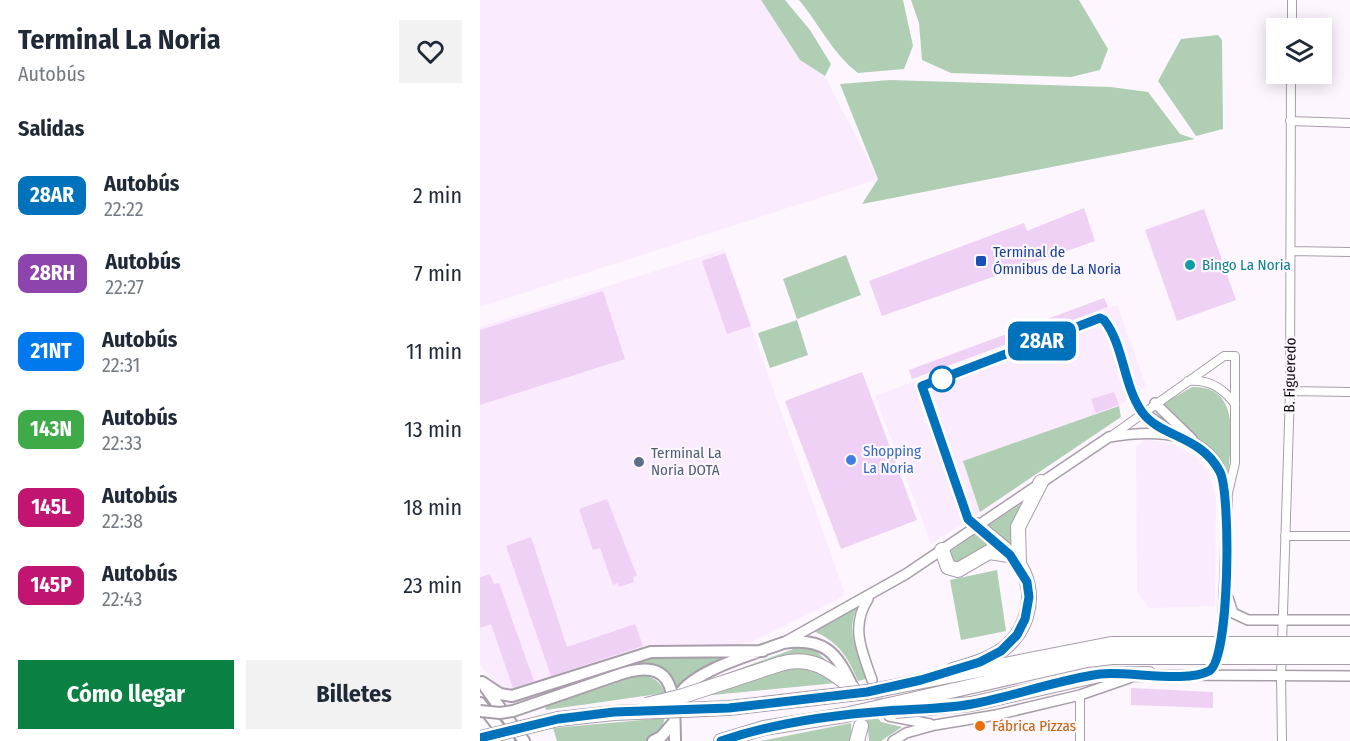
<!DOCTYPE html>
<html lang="es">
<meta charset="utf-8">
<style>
body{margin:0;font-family:"Fira Sans Condensed",sans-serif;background:#f2f2f3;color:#1f2937;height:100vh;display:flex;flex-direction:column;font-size:22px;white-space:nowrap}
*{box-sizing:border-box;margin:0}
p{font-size:20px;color:#747a83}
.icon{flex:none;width:33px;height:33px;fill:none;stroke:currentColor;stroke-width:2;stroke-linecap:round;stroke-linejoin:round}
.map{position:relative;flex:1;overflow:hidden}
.details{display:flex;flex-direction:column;background:#fff;width:480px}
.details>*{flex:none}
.badge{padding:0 12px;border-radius:9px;font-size:21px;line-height:39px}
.tools{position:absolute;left:786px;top:18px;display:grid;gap:12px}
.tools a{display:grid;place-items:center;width:66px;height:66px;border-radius:0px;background:#fff;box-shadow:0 3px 15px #0003;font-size:30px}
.map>.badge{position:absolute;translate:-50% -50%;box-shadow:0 0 0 3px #fff}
h2{padding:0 18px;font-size:22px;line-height:54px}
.round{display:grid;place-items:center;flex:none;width:63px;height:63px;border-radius:0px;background:#f2f2f3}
.head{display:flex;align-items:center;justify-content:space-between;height:102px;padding:0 18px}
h1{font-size:28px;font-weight:700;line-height:45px}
.button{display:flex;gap:12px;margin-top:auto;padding:12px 18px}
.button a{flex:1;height:69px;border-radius:0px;background:#0b8043;color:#fff;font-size:24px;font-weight:700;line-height:69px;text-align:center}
.button a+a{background:#f2f2f3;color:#1f2937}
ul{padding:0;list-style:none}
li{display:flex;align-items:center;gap:18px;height:78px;padding:0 18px}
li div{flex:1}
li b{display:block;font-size:22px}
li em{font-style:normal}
li .badge{min-width:66px;font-weight:700;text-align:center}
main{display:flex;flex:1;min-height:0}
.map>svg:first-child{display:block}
.built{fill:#fbebff}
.green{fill:#b0ceb3}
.building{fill:#efd1f5}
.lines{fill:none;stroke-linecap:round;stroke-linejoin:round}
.tertiary-tunnel{stroke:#d9d3da;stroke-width:9;stroke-dasharray:9 4.5;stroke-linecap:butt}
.minor-casing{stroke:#a89eaa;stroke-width:10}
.tertiary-casing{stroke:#a89eaa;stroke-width:12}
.secondary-casing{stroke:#a89eaa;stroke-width:14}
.motorway-casing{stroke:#a89eaa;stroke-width:16}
.minor{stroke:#fff;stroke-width:8}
.tertiary{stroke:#fff;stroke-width:9}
.secondary{stroke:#fff;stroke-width:10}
.motorway{stroke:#fff;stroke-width:14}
.secondary-bridge-casing{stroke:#a89eaa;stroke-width:14;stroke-linecap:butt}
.motorway-bridge-casing{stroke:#a89eaa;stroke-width:16;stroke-linecap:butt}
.secondary-bridge{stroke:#fff;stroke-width:10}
.motorway-bridge{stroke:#fff;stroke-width:14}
.line-casing{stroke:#fff;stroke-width:14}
.line{stroke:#0072bc;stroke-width:9}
.transit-dot{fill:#1a4fb4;stroke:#fdf6fe;stroke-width:2}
.culture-dot{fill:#0f9aa8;stroke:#fdf6fe;stroke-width:2}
.stop-dot{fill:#fff;stroke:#0072bc;stroke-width:3}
.shop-dot{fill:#3f7fe0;stroke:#fdf6fe;stroke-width:2}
.service-dot{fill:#5c6f8a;stroke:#fdf6fe;stroke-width:2}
.food-dot{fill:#e8710a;stroke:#fdf6fe;stroke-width:2}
.labels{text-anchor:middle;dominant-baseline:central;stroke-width:4.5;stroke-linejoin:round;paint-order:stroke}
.transit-label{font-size:15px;fill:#164399;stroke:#fdf6fe;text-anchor:start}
.culture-label{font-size:15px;fill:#0d838f;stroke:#fdf6fe;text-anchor:start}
.street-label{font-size:15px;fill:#0f0c10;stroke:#fdf6fe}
.shop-label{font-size:15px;fill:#366cbe;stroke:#fdf6fe;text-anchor:start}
.service-label{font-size:15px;fill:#4e5e75;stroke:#fdf6fe;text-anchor:start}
.food-label{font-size:15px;fill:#c56008;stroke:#fdf6fe;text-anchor:start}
</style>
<main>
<section class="details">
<div class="head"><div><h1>Terminal La Noria</h1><p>Autobús</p></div><a class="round"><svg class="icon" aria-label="heart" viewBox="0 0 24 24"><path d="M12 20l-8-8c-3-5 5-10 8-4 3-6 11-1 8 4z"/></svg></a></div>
<h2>Salidas</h2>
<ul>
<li><span class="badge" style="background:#0072bc;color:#fff">28AR</span><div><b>Autobús</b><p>22:22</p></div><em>2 min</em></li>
<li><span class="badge" style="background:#8e44ad;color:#fff">28RH</span><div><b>Autobús</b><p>22:27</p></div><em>7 min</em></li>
<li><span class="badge" style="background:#0079ef;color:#fff">21NT</span><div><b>Autobús</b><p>22:31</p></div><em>11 min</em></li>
<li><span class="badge" style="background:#3fab48;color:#fff">143N</span><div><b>Autobús</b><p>22:33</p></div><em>13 min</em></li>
<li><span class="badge" style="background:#c11571;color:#fff">145L</span><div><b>Autobús</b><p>22:38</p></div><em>18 min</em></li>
<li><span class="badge" style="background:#c11571;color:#fff">145P</span><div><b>Autobús</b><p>22:43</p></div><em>23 min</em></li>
</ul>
<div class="button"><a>Cómo llegar</a><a>Billetes</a></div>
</section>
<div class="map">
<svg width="870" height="741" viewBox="0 0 870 741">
<rect width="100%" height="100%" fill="#fdf6fe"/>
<path class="built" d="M0 0H281L320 60 345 76 398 179 0 307Z
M244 249 365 594 357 600 274 641 255 645H168L34 690 20 689 0 665V327Z
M637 305 666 386 639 406 483 461 500 512 451 544 395 396Z
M665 439 686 442 701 448 716 457 728 471 736 498 735 606 669 608 657 591 656 447Z"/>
<path class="green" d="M281 0H305L330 30 351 64 345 76 320 60Z
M319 0H423L433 46 424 69 378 73C353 54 339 24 319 0Z
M431 0H599L628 49 620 70 591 77 471 73 442 60 439 23Z
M738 35 742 40 743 129 716 136 678 81 701 39Z
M410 80 631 87 668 92 700 134 715 139 382 204 398 179 360 84Z
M366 255 381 295 317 319 303 279Z
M317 320 328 355 290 368 278 333Z
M712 387C763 385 750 444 748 477L734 455 681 405Z
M639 406 641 417 500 512 483 461Z
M544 502 533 524 532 550 503 529Z
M496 534 513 546C497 548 489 562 474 563L467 554Z
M517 570 526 631 481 640 470 580Z
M378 607C364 629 379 655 386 679L378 681C368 657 358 641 333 631Z
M319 647 335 650 350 664 340 660 245 674Z
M181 655H224L247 659 212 673 195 690C179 672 176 660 149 666L148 662Z
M318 666 339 671 356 683 212 697 265 679Z
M161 675C174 677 180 681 185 693L66 710 65 706Z
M397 717 401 722 422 727 401 741H389L387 718Z
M185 718 179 736 166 741H77L73 728Z
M371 723 372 741H281Z"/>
<path class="building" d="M604 208 615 241 402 316 389 281 544 223 547 231Z
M724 209 756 300 697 321 665 230Z
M245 253 271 326 247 334 222 261Z
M123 291 145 359 0 405V330Z
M624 298 628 307 432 379 429 370Z
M382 372 437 520 361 549 305 401Z
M634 392 639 405 616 413 611 399Z
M127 499 157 576 153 577 154 582 139 587 138 583 133 585 120 548 113 550 99 509Z
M51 537 87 647 155 624 163 646 71 676 26 546Z
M10 574 14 584 19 583 54 681 33 688 11 624 0 628V577Z
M651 688 733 692V708L651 705Z"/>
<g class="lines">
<path class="tertiary-tunnel" d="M394 685 403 712 409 716"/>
<defs>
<path id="minor" d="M812 28V0
M810 121 870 123
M811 251 870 252
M708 381C729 379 743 388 755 404
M810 391 870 392
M630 437 744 356H755V463L747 497
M805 536H870
M600 695V741
M802 741 801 676 810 391 811 74"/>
<path id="tertiary" d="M675 403 712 439
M663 412 693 433
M748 598 753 613 768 620H870
M388 599C370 627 382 651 392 680
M303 643 426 574 629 437C673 430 730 428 745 483 749 501 746 521 746 539 746 571 744 603 742 636
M665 675 870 676
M409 716 450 724
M413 741 426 733 455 725 516 715 600 695 649 678"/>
<path id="secondary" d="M135 676C197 653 194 694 195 741
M2 682 20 694 32 696 171 652 283 651
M5 687 44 741
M196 700C208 671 274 654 303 643 344 637 357 652 373 688
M0 703 29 741
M173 741 181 737 194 722"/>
<path id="motorway" d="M462 550 468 567 478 570 509 552 529 555
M539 564 538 527 561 482
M300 664C330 655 350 669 373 689
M473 670C486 666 500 663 512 656 545 640 560 598 540 566 529 550 511 538 496 525
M557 689 619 675 669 674
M241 741 284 728 365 715
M377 741 381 726"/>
</defs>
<use href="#minor" class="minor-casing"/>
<use href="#tertiary" class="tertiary-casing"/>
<use href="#secondary" class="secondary-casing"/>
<use href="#motorway" class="motorway-casing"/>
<use href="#minor" class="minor"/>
<use href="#tertiary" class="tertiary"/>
<use href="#secondary" class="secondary"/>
<use href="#motorway" class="motorway"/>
<defs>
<path id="secondary-bridge" d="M0 711 20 713 33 711 135 676"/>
<path id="motorway-bridge" d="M166 705 203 696 300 664
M415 711 491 704 557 689
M365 715 607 660 632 657H870
M1 738 78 719 134 713 249 708 387 692 631 644H870"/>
</defs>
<use href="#secondary-bridge" class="secondary-bridge-casing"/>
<use href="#motorway-bridge" class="motorway-bridge-casing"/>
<use href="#secondary-bridge" class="secondary-bridge"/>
<use href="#motorway-bridge" class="motorway-bridge"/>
</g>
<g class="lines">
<defs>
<path id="line" d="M0 738 78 719 134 712 249 708 387 692 441 680 500 662 521 651 537 635 545 619 549 597 547 582 530 555 488 519 442 386 620 318 624 320C644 345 643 385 662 412 681 438 721 435 740 472 751 494 750 660 729 671 707 683 648 671 620 674 577 680 535 696 492 704 464 709 434 709 406 711 351 715 294 723 241 741"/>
</defs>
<use href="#line" class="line-casing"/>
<use href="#line" class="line"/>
</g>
<rect class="transit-dot" x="495" y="255" width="12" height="12" rx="3"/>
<circle class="culture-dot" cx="710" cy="265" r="6"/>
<circle class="stop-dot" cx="462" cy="379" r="12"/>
<circle class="shop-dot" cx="371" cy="460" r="6"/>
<circle class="service-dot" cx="159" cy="462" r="6"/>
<circle class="food-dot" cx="500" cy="726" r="6"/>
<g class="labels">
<g class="transit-label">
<text x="513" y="252">Terminal de<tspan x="513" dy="17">Ómnibus de La Noria</tspan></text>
</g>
<g class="culture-label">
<text x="722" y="265">Bingo La Noria</text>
</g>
<g class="street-label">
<text transform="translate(810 375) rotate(-89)">B. Figueredo</text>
</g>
<g class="shop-label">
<text x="383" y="451">Shopping<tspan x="383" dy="17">La Noria</tspan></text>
</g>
<g class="service-label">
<text x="171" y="453">Terminal La<tspan x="171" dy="17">Noria DOTA</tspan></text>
</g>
<g class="food-label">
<text x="512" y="726">Fábrica Pizzas</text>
</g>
</g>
</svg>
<div class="tools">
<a><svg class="icon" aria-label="layers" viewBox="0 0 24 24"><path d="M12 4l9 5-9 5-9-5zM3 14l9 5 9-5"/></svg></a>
</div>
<b class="badge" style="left:562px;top:341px;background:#0072bc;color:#fff">28AR</b>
</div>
</main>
